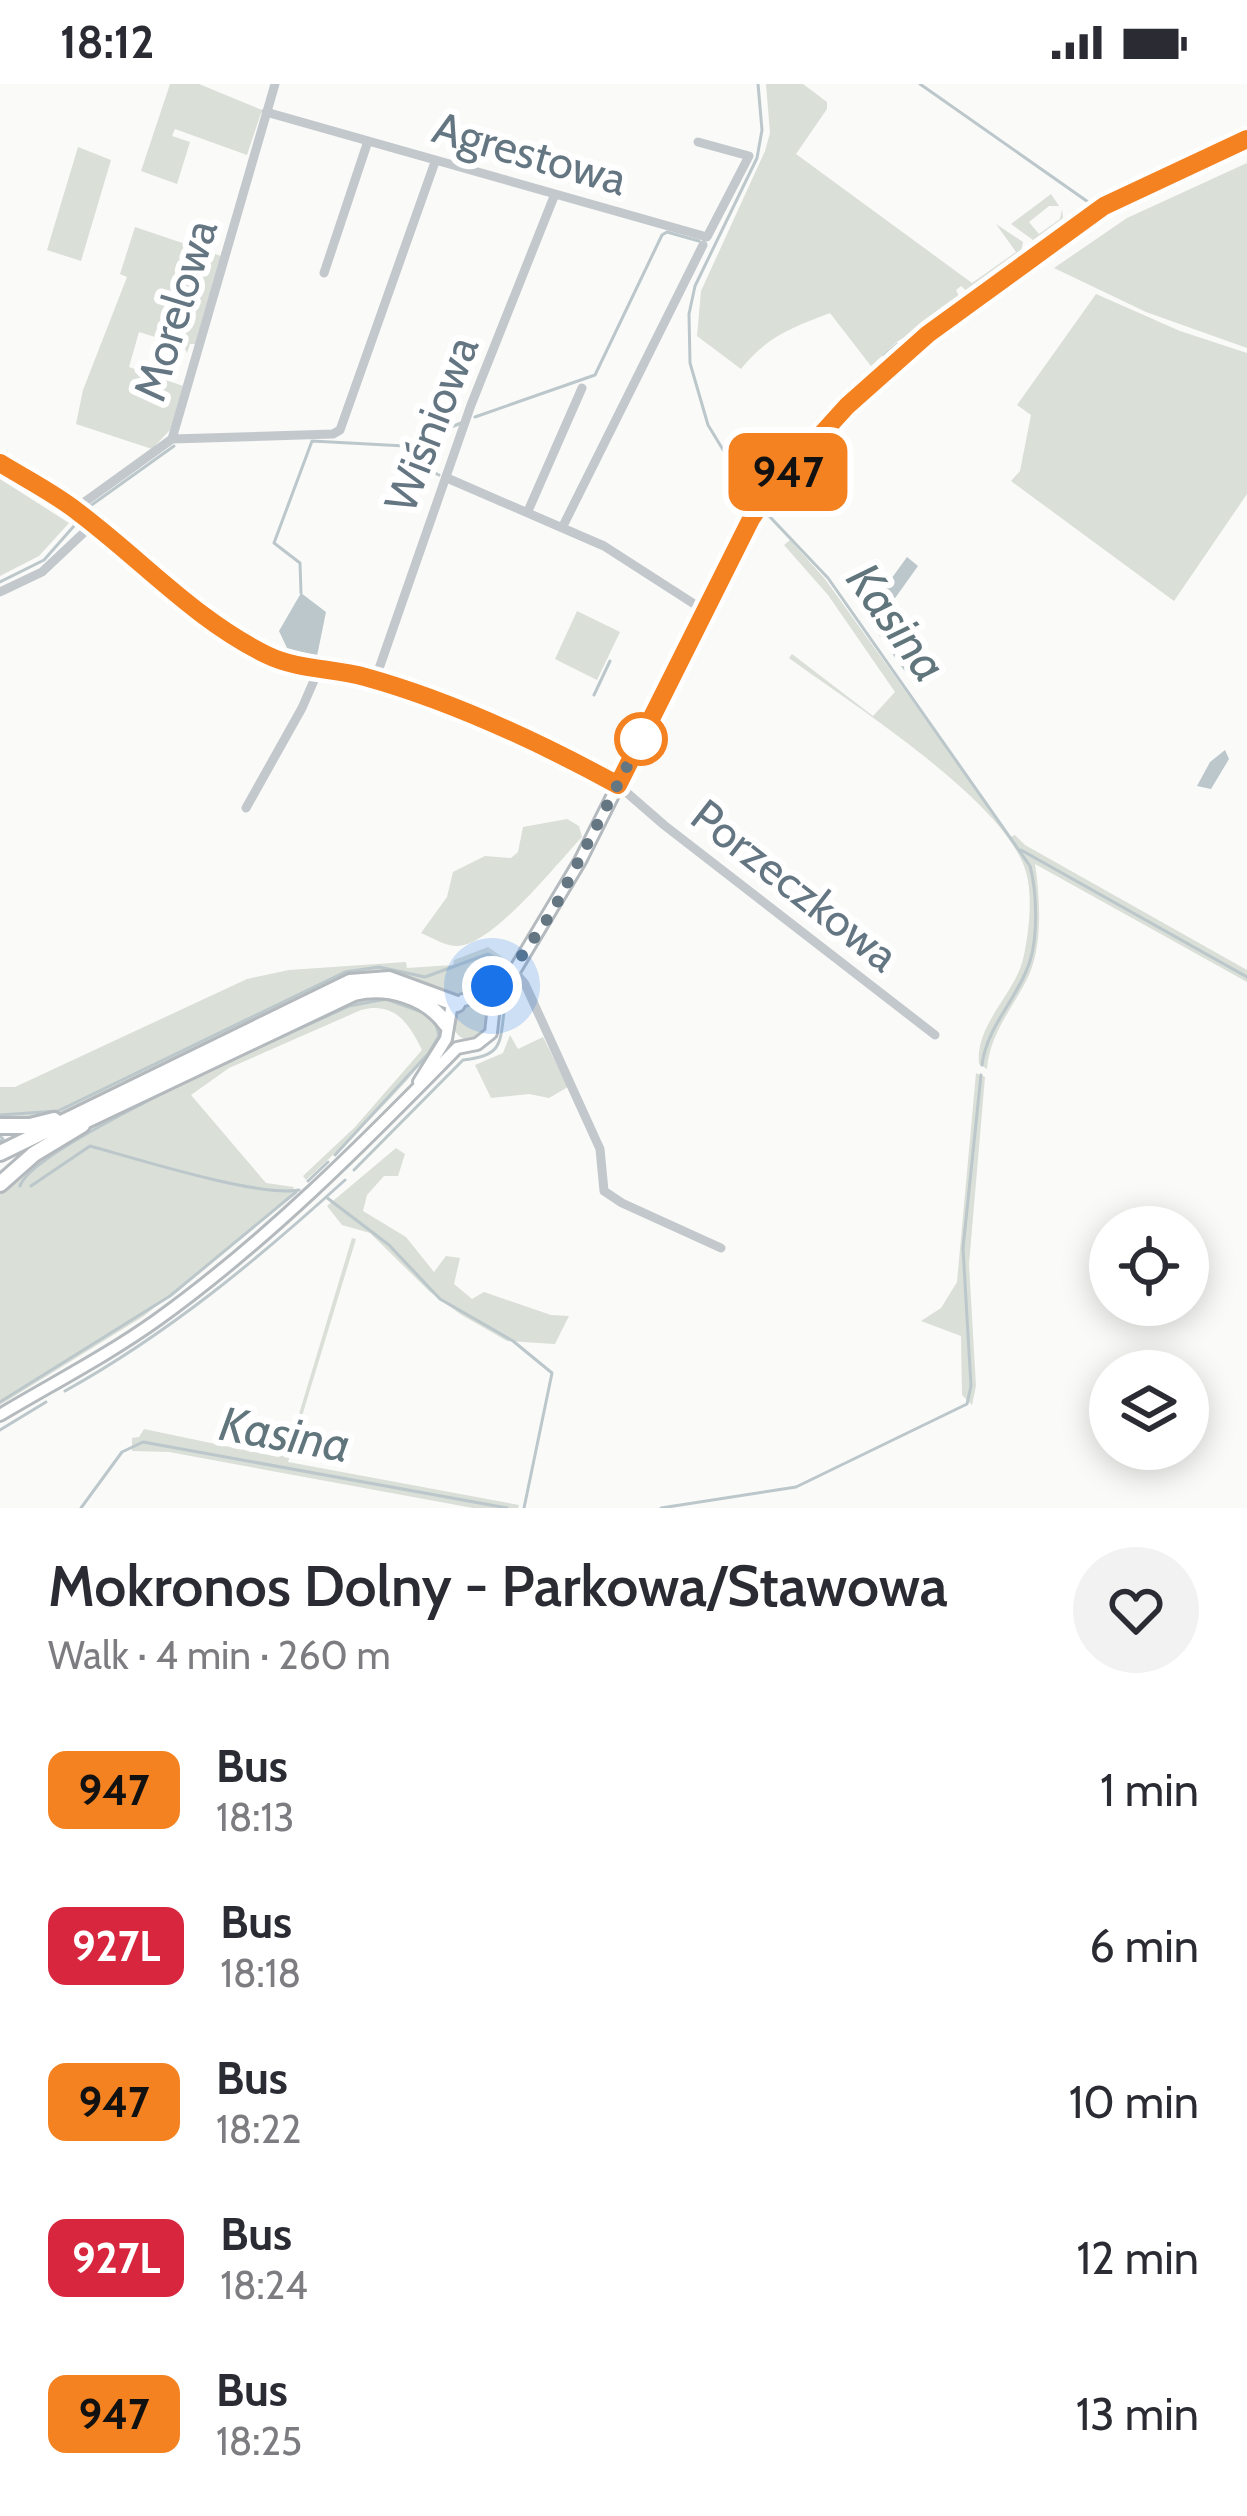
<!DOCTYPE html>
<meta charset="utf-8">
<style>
body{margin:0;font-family:Cabin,sans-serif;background:#f2f2f3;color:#2b2b33;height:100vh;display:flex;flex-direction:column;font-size:45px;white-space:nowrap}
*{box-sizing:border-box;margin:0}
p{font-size:39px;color:#7c7c81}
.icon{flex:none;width:66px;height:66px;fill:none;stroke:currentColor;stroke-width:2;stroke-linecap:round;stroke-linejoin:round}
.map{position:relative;height:1424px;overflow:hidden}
.drawer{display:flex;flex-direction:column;background:#fff;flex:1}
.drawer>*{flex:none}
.badge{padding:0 24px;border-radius:18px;font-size:42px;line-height:78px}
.controls{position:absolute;left:1089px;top:1122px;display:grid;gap:24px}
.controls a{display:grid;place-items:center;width:120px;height:120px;border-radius:50%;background:#fff;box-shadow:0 6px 30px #0003;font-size:60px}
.you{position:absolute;width:60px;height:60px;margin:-30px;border:9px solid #fff;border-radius:50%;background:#1a73e8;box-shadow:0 0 0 18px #1a73e833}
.map>.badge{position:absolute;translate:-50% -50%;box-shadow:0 0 0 6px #fff}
.round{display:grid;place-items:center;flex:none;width:126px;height:126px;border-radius:63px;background:#f2f2f3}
.summary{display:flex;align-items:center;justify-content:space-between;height:204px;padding:0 48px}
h1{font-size:57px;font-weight:600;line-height:90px}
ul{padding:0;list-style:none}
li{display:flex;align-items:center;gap:36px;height:156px;padding:0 48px}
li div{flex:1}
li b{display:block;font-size:45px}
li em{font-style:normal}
li .badge{min-width:132px;font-weight:700;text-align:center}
.status{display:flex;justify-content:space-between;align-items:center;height:84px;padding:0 60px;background:#fff;direction:ltr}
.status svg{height:33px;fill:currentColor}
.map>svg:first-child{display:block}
.green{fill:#dadfd7}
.water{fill:#bbc7cb}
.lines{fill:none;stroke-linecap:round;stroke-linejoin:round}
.stream{stroke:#bbc7cb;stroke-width:3}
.major-casing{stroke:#b5babe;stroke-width:16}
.highway-casing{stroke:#b4b9bd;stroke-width:20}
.minor{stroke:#c3c8cc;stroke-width:9}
.major{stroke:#fff;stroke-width:10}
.highway{stroke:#fff;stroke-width:14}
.line-casing{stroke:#fff;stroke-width:27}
.line{stroke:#f58220;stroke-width:18}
.walk{stroke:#657683;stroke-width:12;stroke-dasharray:0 21.6}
.stop-dot{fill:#fff;stroke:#f58220;stroke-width:6}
.labels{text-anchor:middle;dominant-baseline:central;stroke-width:12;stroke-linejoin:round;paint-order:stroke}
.street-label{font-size:45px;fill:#657683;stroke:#fff}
.water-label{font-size:48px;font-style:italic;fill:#60757c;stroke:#fff}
</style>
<div class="status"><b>18:12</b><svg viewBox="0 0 49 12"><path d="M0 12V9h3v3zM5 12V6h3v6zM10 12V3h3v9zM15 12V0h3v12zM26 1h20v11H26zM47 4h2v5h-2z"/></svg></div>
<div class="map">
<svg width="1247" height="1424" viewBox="0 0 1247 1424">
<rect width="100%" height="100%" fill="#fafaf8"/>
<path class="green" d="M170 0H199L262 26 247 71 175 45 172 52 190 58 177 100 141 87Z
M766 0H803L827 18V25L796 70 972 199 1016 168 996 140 1023 158 1021 168 975 200 980 206 969 209 961 202 956 206 960 214 955 225 898 257 871 282 830 229C793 243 766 253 741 285L697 252 701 207 765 67 770 49Z
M78 63 111 76 81 177 47 166Z
M1247 79V264L1146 228 1054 184 1127 134Z
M1051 110 1059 122H1049L1029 138 1039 150 1060 135 1062 125 1063 134 1033 156 1011 140Z
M135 143 221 172 195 260H190L187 269 184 262 139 248 129 283 183 302 170 346 152 365 76 340 83 306 127 193 120 190Z
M1096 210 1180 247 1247 269V410L1174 517 1011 397 1020 387 1031 331 1017 321Z
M0 395 69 439 39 472 0 492Z
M790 456 825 495 1010 753 1015 751 1025 761 1247 886V898L1035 780C1040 812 1043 860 1029 891 1014 923 990 948 987 985L979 980C975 939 1017 909 1024 871 1029 847 1033 812 1026 788 1006 717 850 619 789 574L792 570 873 632 895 608 828 511 784 461Z
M577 527 620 548 597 596 555 575Z
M567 735 579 742 582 753C558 778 491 864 456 862 445 862 431 853 421 849L447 813 453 788 485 772 511 774 518 768 523 743Z
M488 863 505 875 478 906 449 911 411 893 387 888 345 893 66 1027 34 1037H0V1003H15L247 895 289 886 406 878 407 884 453 881 454 876Z
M362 912C387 913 440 916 438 950 436 977 327 1077 306 1096L303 1092 355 1043 422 966C409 939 394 917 361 926L229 984 191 1011 266 1099 294 1103 291 1111 144 1232 0 1321V1107L34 1074 98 1037Z
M453 939a17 17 0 1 1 34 0a17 17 0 1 1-34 0Z
M510 951 518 965 543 953 568 1003 549 1014 529 1010 491 1014 475 981 503 969Z
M976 989 985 993 969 1180 976 1302 972 1321 962 1311 961 1252 921 1237 941 1224 957 1198Z
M396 1064 405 1070 398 1092H384L367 1111 363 1127 406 1153 434 1188 446 1172 460 1174 454 1200 472 1215 484 1208 551 1231 569 1232 555 1260 507 1257 460 1230 429 1207 370 1149 342 1141 327 1122Z
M352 1154 356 1155 288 1378 519 1421 518 1424H473L169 1368 132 1367V1354L139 1353 144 1345 278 1373 287 1370Z"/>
<path class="water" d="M907 473 918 482 883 531 917 581 906 589 865 531Z
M301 509 326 528 317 572 287 564 279 547Z
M1225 666 1229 675 1211 705 1197 702 1210 678Z"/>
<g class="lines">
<path class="stream" d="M758 0 762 46 757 74 695 202 689 230 690 279 708 341 753 415 828 494 1030 782C1037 808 1038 851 1030 877 1018 915 987 941 982 981
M920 0 1091 120
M1099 115 1247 47
M1044 154 1063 140
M908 253 1021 172
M884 272 898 260
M475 333 595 291 662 151 667 148 699 157
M813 346 858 297
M406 364 425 384 439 391
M763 403 808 353
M86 425 174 362
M0 498 44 476 74 442V433L57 422
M301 509 300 479 274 459 312 357 405 362 461 339
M594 611 610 577
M1021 766 1247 893
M0 1031 58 1027 345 888 379 883 425 893 488 870 501 877
M0 1052 3 1055 0 1057
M335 1071 428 970 439 952 436 939
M354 1086 463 976C502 972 500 960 504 928 505 919 514 909 519 901
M308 1097 328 1078
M20 1102C33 1061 296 947 349 922L386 915 425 929
M31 1102 90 1062C134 1074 261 1114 299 1106
M326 1113 389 1161 440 1215 513 1257 552 1289 524 1424
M65 1307C169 1249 257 1176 345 1096
M0 1318 170 1212 296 1108
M0 1346 46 1318
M81 1424 122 1368 143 1358 507 1424
M661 1424 796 1403 967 1320 971 1302 963 1164 981 991"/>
<defs>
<path id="major" d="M419 998 446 955 451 925 463 916 483 912 510 887
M0 1331C52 1300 108 1271 157 1236 267 1157 363 1060 457 964L477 960 491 949 494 921 580 777 751 435 769 408 847 322 928 250 1104 122 1247 55"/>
<path id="highway" d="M0 1042H30L54 1036
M74 1042 354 909C387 901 426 912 446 940
M0 1069 350 898 389 895 457 920
M0 1100 34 1070 82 1041"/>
</defs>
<use href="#major" class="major-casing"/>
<use href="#highway" class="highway-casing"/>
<path class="minor" d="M266 28 707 153 749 72 698 58
M324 189 368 57
M172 355 333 350 340 346 435 78
M0 379 75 425 166 505 263 569 295 581 388 600 496 642 618 701 664 741 935 951
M447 394 604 462 705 527
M75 425 172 355 275 0
M528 427 582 304
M563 442 703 161
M0 508 42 488 93 440
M375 596 471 321 555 110
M246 724 302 624 319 585
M513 886 525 900 600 1065 604 1107 622 1119 721 1164"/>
<use href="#major" class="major"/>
<use href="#highway" class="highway"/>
</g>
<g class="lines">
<defs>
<path id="line" d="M0 379C26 395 54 409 78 428 142 476 194 535 267 571 298 586 333 584 365 593 452 617 539 658 618 701L751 435 769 408 847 322 928 250 1104 122 1247 55"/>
</defs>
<use href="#line" class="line-casing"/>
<use href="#line" class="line"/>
<path class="walk" d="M492 902 512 886 553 827 641 655"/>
</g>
<circle class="stop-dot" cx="641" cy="655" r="24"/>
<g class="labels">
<g class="street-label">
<text transform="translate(530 69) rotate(16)">Agrestowa</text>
<text transform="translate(175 226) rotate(-73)">Morelowa</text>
<text transform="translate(431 340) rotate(-69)">Wiśniowa</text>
<text transform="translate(795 801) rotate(38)">Porzeczkowa</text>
</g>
<g class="water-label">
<text transform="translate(897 538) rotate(54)">Kasina</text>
<text transform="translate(285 1350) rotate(10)">Kasina</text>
</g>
</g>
</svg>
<div class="controls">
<a><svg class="icon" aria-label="locate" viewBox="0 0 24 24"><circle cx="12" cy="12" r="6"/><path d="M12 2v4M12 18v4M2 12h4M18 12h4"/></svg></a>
<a><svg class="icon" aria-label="layers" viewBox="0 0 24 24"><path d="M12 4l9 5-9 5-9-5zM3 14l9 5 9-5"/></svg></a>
</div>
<div class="you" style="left:492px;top:902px"></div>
<b class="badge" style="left:788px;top:388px;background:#f58220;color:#111">947</b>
</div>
<section class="drawer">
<div class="summary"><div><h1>Mokronos Dolny - Parkowa/Stawowa</h1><p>Walk · 4 min · 260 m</p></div><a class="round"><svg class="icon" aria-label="heart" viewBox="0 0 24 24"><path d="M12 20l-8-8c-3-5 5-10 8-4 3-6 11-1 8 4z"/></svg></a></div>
<ul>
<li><span class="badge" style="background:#f58220;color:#111">947</span><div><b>Bus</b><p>18:13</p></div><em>1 min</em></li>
<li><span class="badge" style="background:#d7263d;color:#fff">927L</span><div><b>Bus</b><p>18:18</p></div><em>6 min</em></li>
<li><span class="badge" style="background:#f58220;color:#111">947</span><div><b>Bus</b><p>18:22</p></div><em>10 min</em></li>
<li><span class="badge" style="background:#d7263d;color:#fff">927L</span><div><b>Bus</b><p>18:24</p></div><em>12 min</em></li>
<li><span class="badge" style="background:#f58220;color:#111">947</span><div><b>Bus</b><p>18:25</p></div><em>13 min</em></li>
</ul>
</section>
